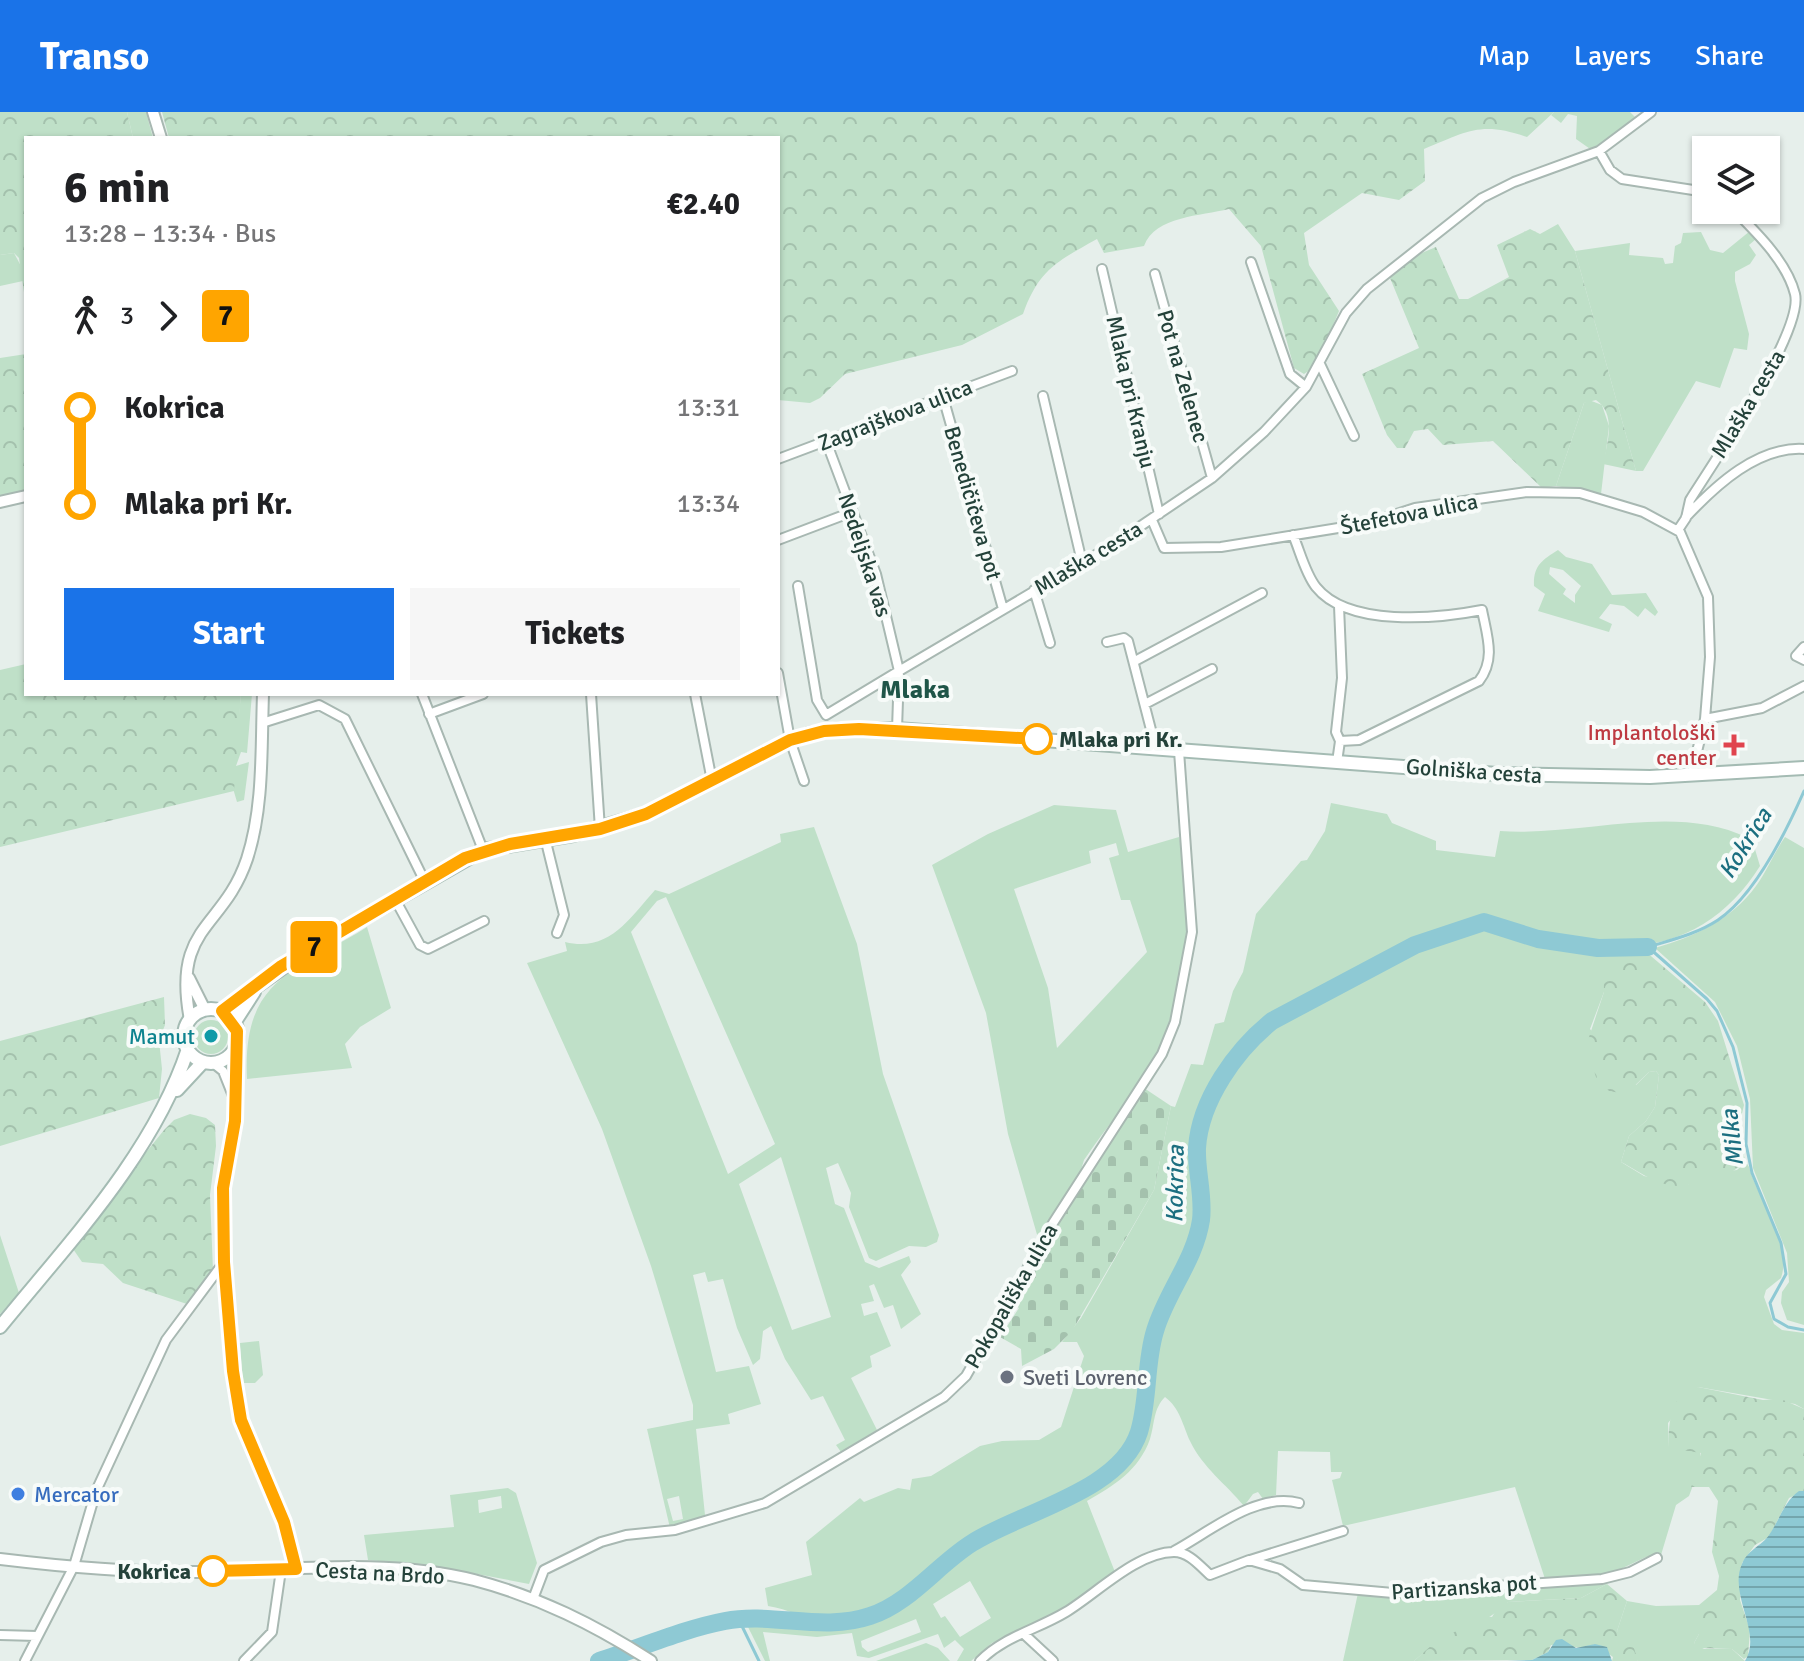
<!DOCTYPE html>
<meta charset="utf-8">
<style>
body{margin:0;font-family:Signika,sans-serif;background:#f6f6f6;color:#202124;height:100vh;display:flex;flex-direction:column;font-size:30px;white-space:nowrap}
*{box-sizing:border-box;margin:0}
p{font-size:26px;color:#757577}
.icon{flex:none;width:44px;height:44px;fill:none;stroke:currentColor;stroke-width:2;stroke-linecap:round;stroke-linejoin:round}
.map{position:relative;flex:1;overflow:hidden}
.drawer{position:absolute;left:24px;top:24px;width:756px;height:560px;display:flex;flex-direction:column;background:#fff;border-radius:0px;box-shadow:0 2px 6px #0004}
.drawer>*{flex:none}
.badge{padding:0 16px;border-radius:6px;font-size:28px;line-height:52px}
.buttons{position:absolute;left:1692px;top:24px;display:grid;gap:16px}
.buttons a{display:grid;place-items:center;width:88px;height:88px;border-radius:0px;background:#fff;box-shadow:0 2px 6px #0004;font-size:40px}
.map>.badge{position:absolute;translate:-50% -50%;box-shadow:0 0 0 4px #fff}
.legs{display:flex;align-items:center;gap:12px;height:88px;padding:0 40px;font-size:26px}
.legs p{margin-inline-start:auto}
.summary{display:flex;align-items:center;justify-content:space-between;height:136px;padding:0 40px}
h1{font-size:44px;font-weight:700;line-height:60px}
.cta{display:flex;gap:16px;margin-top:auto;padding:16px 40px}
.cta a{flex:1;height:92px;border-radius:0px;background:#1a73e8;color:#fff;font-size:32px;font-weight:700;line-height:92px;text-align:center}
.cta a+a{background:#f6f6f6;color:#202124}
ul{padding:0 40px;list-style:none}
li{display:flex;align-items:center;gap:28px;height:96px;font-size:30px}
li i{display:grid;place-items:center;width:12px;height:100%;margin:0 10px;background:currentColor}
li i::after{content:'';width:20px;height:20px;margin:-10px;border:6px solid;border-radius:50%;background:#fff}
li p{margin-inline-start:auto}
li:first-child i{background:linear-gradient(#0000 50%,currentColor 0)}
li:last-child i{background:linear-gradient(currentColor 50%,#0000 0)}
header{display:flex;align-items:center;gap:48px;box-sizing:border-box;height:112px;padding:0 40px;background:#1a73e8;color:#fff}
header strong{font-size:38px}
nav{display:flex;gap:44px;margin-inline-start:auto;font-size:28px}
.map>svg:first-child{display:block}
.grass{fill:#bfe0c8;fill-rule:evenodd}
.forest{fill:url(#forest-crowns)}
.cemetery{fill:url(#cemetery-stones)}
.water{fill:url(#water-rules)}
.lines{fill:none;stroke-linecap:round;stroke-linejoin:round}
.stream{stroke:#8ec9d4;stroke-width:3}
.river{stroke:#8ec9d4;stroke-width:18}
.minor-casing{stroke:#a8b8b2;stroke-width:12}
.tertiary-casing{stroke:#a8b8b2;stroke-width:14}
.secondary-casing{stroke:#a4bbb3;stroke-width:16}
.minor{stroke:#fff;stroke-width:8}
.tertiary{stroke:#fff;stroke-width:10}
.secondary{stroke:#fff;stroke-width:12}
.line-1-casing{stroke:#fff;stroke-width:18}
.line-1{stroke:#ffa500;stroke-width:12}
.stop-1-dot{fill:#fff;stroke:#ffa500;stroke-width:4}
.health-dot{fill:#e0444e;stroke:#f7fbf9;stroke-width:3}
.culture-dot{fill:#0f9aa8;stroke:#f7fbf9;stroke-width:3}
.worship-dot{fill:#6b7280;stroke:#f7fbf9;stroke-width:3}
.shop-dot{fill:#3f7fe0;stroke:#f7fbf9;stroke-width:3}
.labels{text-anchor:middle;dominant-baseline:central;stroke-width:8;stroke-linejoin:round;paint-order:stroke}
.street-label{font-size:22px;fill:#24423a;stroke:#f7fbf9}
.health-label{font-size:22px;fill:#be3a42;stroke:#f7fbf9;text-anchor:end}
.stop-label{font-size:22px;font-weight:bold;fill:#24423a;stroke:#f7fbf9;text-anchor:start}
.culture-label{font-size:22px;fill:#0d838f;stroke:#f7fbf9;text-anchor:end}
.worship-label{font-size:22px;fill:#5b616d;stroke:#f7fbf9;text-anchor:start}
.shop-label{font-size:22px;fill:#366cbe;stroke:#f7fbf9;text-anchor:start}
.water-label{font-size:24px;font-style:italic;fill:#1c6f80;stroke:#f7fbf9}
.quarter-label{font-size:26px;font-weight:bold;fill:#1f5548;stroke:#f7fbf9}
</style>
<header>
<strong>Transo</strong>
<nav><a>Map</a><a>Layers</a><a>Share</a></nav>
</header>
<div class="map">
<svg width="1804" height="1549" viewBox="0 0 1804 1549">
<defs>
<pattern id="forest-crowns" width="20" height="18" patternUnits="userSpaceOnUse" patternTransform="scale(2)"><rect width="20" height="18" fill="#bfe0c8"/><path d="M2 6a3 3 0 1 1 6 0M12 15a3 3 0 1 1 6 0" fill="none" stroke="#a4c1ad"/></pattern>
<pattern id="cemetery-stones" width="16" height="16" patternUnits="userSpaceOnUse" patternTransform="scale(2)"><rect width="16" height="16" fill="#bfe0c8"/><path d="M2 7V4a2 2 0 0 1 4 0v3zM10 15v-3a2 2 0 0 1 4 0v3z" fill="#a4c1ad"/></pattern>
<pattern id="water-rules" width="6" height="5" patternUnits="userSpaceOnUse" patternTransform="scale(2)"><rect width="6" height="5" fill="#8ec9d4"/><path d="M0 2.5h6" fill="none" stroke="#74a5ad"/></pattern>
</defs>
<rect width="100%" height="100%" fill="#e6efeb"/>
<path class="grass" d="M127 0H146L153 26H133Z
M1554 0H1630L1635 5 1646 0 1593 39 1576 27 1577 4 1568 2 1561 11 1551 3Z
M1750 119 1756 127 1749 133 1756 143 1750 152 1735 160V169L1749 222 1747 238 1734 236 1720 276 1696 269 1643 359H1636L1575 139 1630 131 1629 143 1663 146 1665 152 1673 151 1675 134 1681 131 1683 121 1701 120 1710 138 1723 141Z
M14 141 22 156 23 169 0 174V143Z
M1589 288 1602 293 1609 314 1601 382 1556 374 1584 291Z
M1558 438 1566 445 1592 452 1612 483 1646 481 1658 500 1655 504 1645 496 1638 505 1624 494 1610 492 1599 506 1612 512 1609 520 1538 499 1545 482 1534 474C1533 454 1542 448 1558 438ZM1550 455 1563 458 1581 474 1575 483V491L1563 482 1566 477 1549 462Z
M241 582H252L247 641 241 640 236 654 249 650 244 688 237 690 232 673Z
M1331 691 1387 702 1392 711 1436 729V738L1495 745 1500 719C1580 725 1675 690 1748 726L1746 731 1754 734 1760 754C1730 802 1684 834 1625 834 1608 834 1584 826 1569 830L1603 840 1605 844 1604 880 1590 917 1636 973 1649 960 1656 959 1659 963 1655 995 1646 1009 1629 1024 1621 1050 1644 1064 1687 1073 1710 1061 1737 1058 1746 1050 1749 1055C1758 1088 1793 1131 1781 1166L1766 1178 1764 1185 1774 1212 1782 1218 1804 1221V1297L1795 1292 1698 1275 1668 1311 1669 1335 1700 1340 1702 1349 1689 1384 1676 1393 1661 1443 1646 1445 1608 1463 1545 1467 1515 1375 1343 1414 1332 1368 1340 1366 1342 1360H1331L1330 1340 1278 1339 1276 1383 1263 1387 1258 1380 1253 1382 1244 1394C1226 1372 1203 1356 1190 1329 1183 1314 1180 1296 1165 1285 1153 1297 1155 1311 1150 1327 1139 1358 1115 1373 1087 1389L1115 1460 1057 1502 992 1531 971 1549H957L964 1537 955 1528 944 1536 938 1522 869 1546 857 1544 852 1521 817 1525 763 1520 770 1549H765L747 1513C791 1509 836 1523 879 1505 914 1491 936 1460 967 1439 1020 1402 1107 1393 1138 1330 1164 1280 1141 1220 1181 1175L1180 1169 1205 1108 1199 1038 1229 960 1262 920 1327 882 1328 878C1309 877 1297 894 1282 903 1240 928 1192 979 1193 1032 1193 1064 1204 1096 1195 1129 1185 1161 1160 1189 1151 1222 1140 1260 1149 1305 1125 1339 1091 1388 1020 1393 973 1424 923 1457 890 1507 824 1507 802 1507 789 1497 768 1494L765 1476 812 1463 806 1430 860 1386 864 1390 898 1376 910 1378 912 1367 931 1364 980 1334 1002 1329 1039 1328 1061 1315 1084 1244 1077 1230H1062L1081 1206 1154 1078 1171 994 1175 995 1191 952 1203 953 1215 912 1224 910 1233 879 1243 860 1256 802 1301 749 1307 748 1325 719ZM970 1469 991 1506 960 1525 945 1504 941 1506 933 1492ZM916 1507 921 1520 868 1540 862 1535 861 1529Z
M1054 693 1116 698 1128 740 1179 725C1196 788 1185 890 1154 947 1135 983 1106 1015 1084 1048L1080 1061 1038 1126 1008 1022 986 901 932 753 988 722ZM1116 731 1119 743 1109 746 1121 788H1130L1147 840 1057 936 1048 876 1014 777 1091 751 1089 739Z
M814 715 857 832 883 962 939 1123 937 1130 926 1135 909 1134 876 1149 869 1146 849 1095 851 1081 838 1051 826 1056 835 1092 844 1096 865 1150 879 1156 909 1144 911 1150 901 1163 921 1202 901 1217 893 1193 884 1196 874 1172 869 1174 874 1189 861 1192 864 1204 877 1200 891 1234 870 1244 872 1255 851 1266 877 1318 841 1340 836 1333 845 1328 823 1284 811 1288 785 1247 771 1214 763 1219 760 1247 753 1253 737 1216 723 1167 708 1170 705 1160 693 1163 716 1260 749 1254 761 1292 728 1302 730 1312 696 1317 705 1403 700 1408 670 1416 647 1317 693 1308V1293L651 1154 602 1017 527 851 567 839 565 830C609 841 630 806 655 778L669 782 781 730 780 722ZM666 785 775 1032 728 1062 631 820 657 789ZM781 1045 831 1205 792 1218 739 1072ZM679 1384 683 1407 673 1409 667 1387Z
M1785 725 1804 736V1213L1787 1208 1781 1191 1782 1180 1789 1170 1787 1141 1753 1056 1750 987 1737 934 1715 890 1655 836C1694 825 1731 808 1756 774 1767 759 1774 741 1785 725Z
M367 815 391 896 360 915 345 932 352 956 247 967C242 865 294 861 367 815Z
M194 925a17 17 0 1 1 34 0a17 17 0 1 1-34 0Z
M0 1123 19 1181 0 1202Z
M259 1229 263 1263 255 1271H243L240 1231Z
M508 1376 516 1381 537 1451 529 1472 440 1455 368 1448 364 1423 454 1415 450 1383ZM501 1384 502 1396 479 1401 478 1388Z
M1607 1472 1581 1486 1508 1490C1481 1517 1443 1523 1414 1549H1343L1358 1481Z
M1627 1489 1656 1494 1699 1493V1522L1694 1531 1704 1537H1732L1745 1549H1638L1617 1519Z
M926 1531 938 1536 950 1549H876Z"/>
<path class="forest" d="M0 0H127L133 26H26V194L19 146 14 141 0 143Z
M162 0H1554L1527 25C1481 9 1468 19 1424 37L1425 69 1399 88 1362 81 1304 121 1309 153 1339 199 1316 254 1304 262 1294 256 1261 134 1229 97C1201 104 1155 104 1144 134L1104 141 1097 127C1058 149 1039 157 1023 202L962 233 845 262 820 286 810 291 778 288V26H169Z
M1558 112 1575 139 1636 359 1603 352C1607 332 1617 302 1596 288L1584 291 1556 374 1542 376 1493 329 1443 333 1428 317 1414 319 1405 336H1397L1387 323 1362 262 1419 236 1390 166 1412 145 1436 135 1459 187H1468L1509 165 1497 133 1530 117 1540 122Z
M26 242V379L0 387V246Z
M26 552V582H241L234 679 0 735V558Z
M1645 839 1705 890 1718 909 1744 993 1737 1023 1746 1050 1723 1066 1718 1061C1706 1061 1699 1070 1688 1073 1662 1078 1642 1061 1621 1050L1629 1024 1646 1009 1655 995 1659 963 1656 959 1649 960 1626 982 1609 979 1596 965 1586 934 1604 880 1603 840Z
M164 885 165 913 159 928 162 957 159 986 0 1034V929Z
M190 1002 206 1006 215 1013 216 1034 210 1083 213 1159 187 1192 123 1171 103 1152 82 1150 71 1134 164 1018 174 1008Z
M1698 1275 1763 1288 1781 1287 1804 1297V1379L1789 1386 1769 1425 1755 1433 1742 1451 1740 1488 1750 1518 1748 1544 1744 1547 1732 1537 1698 1536 1694 1531 1699 1522V1493L1717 1478 1719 1464 1712 1440 1718 1389 1709 1375H1691L1701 1349V1341L1669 1336C1668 1312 1670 1281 1698 1275Z
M1607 1472 1627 1489 1617 1519 1632 1530 1638 1549H1612L1613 1545 1595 1532 1585 1536 1551 1533 1548 1540 1532 1548 1414 1549 1433 1532 1483 1504 1492 1505 1498 1495 1508 1490 1581 1486Z"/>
<path class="cemetery" d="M1144 976 1171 994 1154 1078 1072 1219 1054 1237 1022 1254 1021 1237 1000 1225 1019 1196 1009 1190Z"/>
<path class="water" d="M1799 1379H1804V1549H1745C1763 1521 1728 1483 1742 1452 1748 1437 1764 1433 1771 1420 1780 1406 1785 1389 1799 1379Z
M1562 1527 1576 1536 1595 1532 1607 1535 1612 1549H1507L1532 1548 1548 1540 1556 1528Z"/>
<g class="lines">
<path class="stream" d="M1804 679C1786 720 1755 783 1718 808 1697 822 1671 828 1648 835L1707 887 1717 899 1733 935 1747 991 1746 1032 1752 1061 1781 1131 1786 1162 1770 1191 1774 1207 1788 1215 1804 1218
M739 1508 759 1549"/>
<path class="river" d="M599 1549C640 1536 683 1517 725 1509 773 1500 823 1520 870 1504 910 1491 937 1453 972 1431 1020 1400 1120 1380 1139 1320 1149 1287 1145 1251 1155 1219 1166 1181 1195 1148 1201 1108 1204 1084 1196 1059 1197 1036 1200 988 1236 938 1272 909L1415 833 1484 810 1538 827 1598 836 1648 835"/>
<defs>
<path id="minor" d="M1599 39 1610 58 1622 67 1706 80
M1251 150 1290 262 1306 275
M1102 157 1159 402
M1155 162 1212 366
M1320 252 1354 324
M1043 284 1082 450
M943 285 1003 497
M778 347 1012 259
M1686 405C1716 373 1758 334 1804 337
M1152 408 1164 436 1221 435 1369 411 1415 396 1527 380 1580 381 1643 400 1680 420 1708 485 1710 545 1705 607 1691 664
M1678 418 1686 406 1690 388C1713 351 1804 219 1795 182 1787 150 1756 120 1734 98
M1293 423C1300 439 1305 461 1316 475 1348 515 1436 507 1482 498 1487 524 1496 547 1479 569L1359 628 1340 629 1337 650
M778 428 852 400
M798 474 817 588 826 603 899 559 876 462 826 329
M1034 478 1050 531
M1339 494 1342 566 1336 620 1340 629
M1107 530 1124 526 1128 529 1156 637
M1804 535 1796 544 1804 548
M1135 549 1262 481
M778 561 790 628 804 669
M422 582 483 738
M591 582 600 717
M695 582 712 669
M1145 592 1212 557
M429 602 483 582
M1705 607 1762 596 1804 574
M262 611 319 593 345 607 425 770
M897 617 899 559 1111 434 1212 366 1264 320 1306 275 1346 201 1367 177 1482 86 1514 70 1599 39 1651 0
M545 726 564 803 557 821
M396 789 420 833 428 837 484 809
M235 936V1009L227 1045 223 1113 233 1259 241 1308 284 1410 296 1457
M213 951 223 959 233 984
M1174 1439C1211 1419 1256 1380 1299 1391
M1250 1448 1343 1419
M533 1487 544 1458 601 1430 626 1423 675 1418 765 1391 944 1285 966 1264 1053 1111 1162 942 1175 910 1192 820 1179 639
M0 1523 37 1524
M1025 1523 1053 1549
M25 1549 74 1454 96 1379 166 1228 224 1150
M244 1549 272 1520 281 1458
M980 1549C1003 1525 1038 1517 1066 1500 1096 1482 1137 1440 1174 1440 1189 1440 1200 1454 1210 1463L1249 1448 1280 1457 1303 1473 1393 1481 1602 1467 1630 1460 1657 1446"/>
<path id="tertiary" d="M153 0 161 26
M0 390 26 384
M189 866 205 898
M190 908C172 813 223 818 247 747 264 695 261 636 263 582
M0 1447C66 1455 134 1461 201 1460 290 1458 387 1446 474 1468 539 1485 595 1513 651 1549"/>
<path id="secondary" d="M184 924a27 27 0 1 1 54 0a27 27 0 1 1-54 0Z
M222 899 308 838 483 738 573 723 646 702 771 637 809 622 840 617H897L1497 662 1650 665 1804 656
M234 911 254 880
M177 978 203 950
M0 1215C69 1130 153 1043 188 937"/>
</defs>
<use href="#minor" class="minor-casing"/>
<use href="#tertiary" class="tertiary-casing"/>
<use href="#secondary" class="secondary-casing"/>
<use href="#minor" class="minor"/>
<use href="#tertiary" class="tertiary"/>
<use href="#secondary" class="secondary"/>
</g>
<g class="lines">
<defs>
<path id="line-1" d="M213 1459 296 1457 284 1410 241 1308 233 1259 224 1150 223 1076 235 1009 237 919 222 899 280 855 465 746 510 732 600 717 646 702 790 628 824 619 859 617 1037 627"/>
</defs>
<use href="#line-1" class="line-1-casing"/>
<use href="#line-1" class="line-1"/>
</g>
<g class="stop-1-dot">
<circle cx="1037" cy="627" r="14"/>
<circle cx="213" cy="1459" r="14"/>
</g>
<path class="health-dot" d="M1730 621h8v8h8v8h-8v8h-8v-8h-8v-8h8z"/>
<circle class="culture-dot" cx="211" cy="924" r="8"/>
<circle class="worship-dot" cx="1007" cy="1265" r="8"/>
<circle class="shop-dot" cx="18" cy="1382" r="8"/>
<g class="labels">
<g class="street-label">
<text transform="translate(1183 264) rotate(74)">Pot na Zelenec</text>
<text transform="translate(1131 280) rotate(77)">Mlaka pri Kranju</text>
<text transform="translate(1748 292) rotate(-59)">Mlaška cesta</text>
<text transform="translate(895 303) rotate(-21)">Zagrajškova ulica</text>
<text transform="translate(973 391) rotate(74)">Benedičičeva pot</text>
<text transform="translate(1409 402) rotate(-11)">Štefetova ulica</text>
<text transform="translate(865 443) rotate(72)">Nedeljska vas</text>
<text transform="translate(1088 446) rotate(-31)">Mlaška cesta</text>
<text transform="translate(1474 659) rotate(4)">Golniška cesta</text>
<text transform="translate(1011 1184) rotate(-60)">Pokopališka ulica</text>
<text transform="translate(380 1461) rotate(3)">Cesta na Brdo</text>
<text transform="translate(1464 1475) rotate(-4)">Partizanska pot</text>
</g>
<g class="health-label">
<text x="1716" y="620">Implantološki<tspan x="1716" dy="25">center</tspan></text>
</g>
<g class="stop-label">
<text x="1059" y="627">Mlaka pri Kr.</text>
<text x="191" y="1459" text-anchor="end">Kokrica</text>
</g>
<g class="culture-label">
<text x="195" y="924">Mamut</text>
</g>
<g class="worship-label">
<text x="1023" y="1265">Sveti Lovrenc</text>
</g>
<g class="shop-label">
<text x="34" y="1382">Mercator</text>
</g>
<g class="water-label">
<text transform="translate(1745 731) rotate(-58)">Kokrica</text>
<text transform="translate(1732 1026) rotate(-96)">Milka</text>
<text transform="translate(1175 1072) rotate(-89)">Kokrica</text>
</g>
<g class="quarter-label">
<text x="915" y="578">Mlaka</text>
</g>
</g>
</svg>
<div class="buttons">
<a><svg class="icon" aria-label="layers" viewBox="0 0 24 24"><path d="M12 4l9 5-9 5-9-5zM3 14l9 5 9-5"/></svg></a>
</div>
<b class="badge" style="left:314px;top:835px;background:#ffa500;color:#111">7</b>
<section class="drawer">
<div class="summary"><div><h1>6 min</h1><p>13:28 – 13:34 · Bus</p></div><b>€2.40</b></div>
<div class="legs"><svg class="icon" aria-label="walk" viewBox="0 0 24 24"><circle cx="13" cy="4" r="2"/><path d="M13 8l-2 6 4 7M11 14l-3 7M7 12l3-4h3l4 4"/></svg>3<svg class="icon" aria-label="forward" viewBox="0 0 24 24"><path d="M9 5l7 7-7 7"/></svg><b class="badge" style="background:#ffa500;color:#111">7</b></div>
<ul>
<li><i style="color:#ffa500"></i><b>Kokrica</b><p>13:31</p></li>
<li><i style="color:#ffa500"></i><b>Mlaka pri Kr.</b><p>13:34</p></li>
</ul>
<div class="cta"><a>Start</a><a>Tickets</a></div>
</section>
</div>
